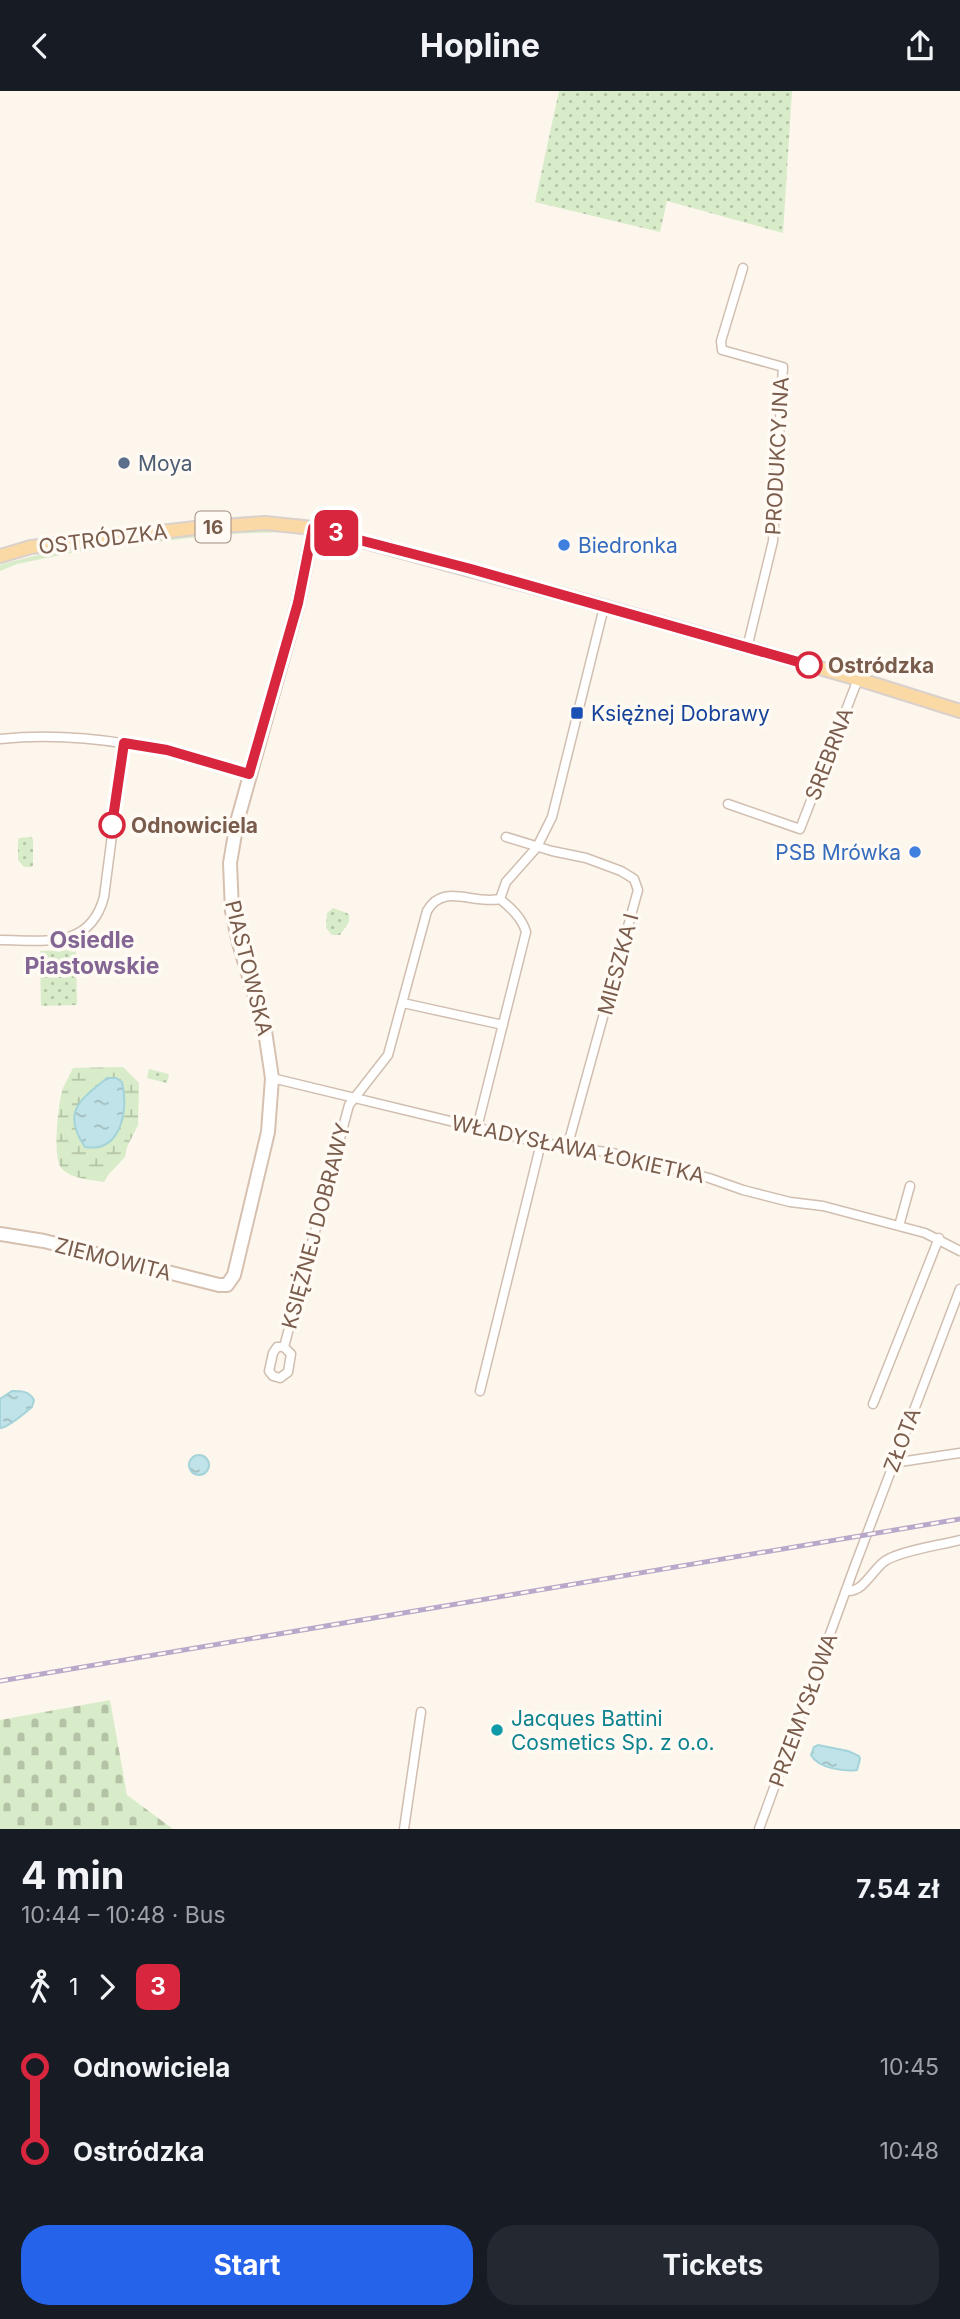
<!DOCTYPE html>
<meta charset="utf-8">
<style>
body{margin:0;font-family:Inter,sans-serif;background:#242831;color:#f1f3f6;height:100vh;display:flex;flex-direction:column;font-size:26px;white-space:nowrap}
*{box-sizing:border-box;margin:0}
p{font-size:23px;color:#9ea1a6}
.icon{flex:none;width:38px;height:38px;fill:none;stroke:currentColor;stroke-width:2;stroke-linecap:round;stroke-linejoin:round}
.map{position:relative;height:1738px;overflow:hidden}
.panel{display:flex;flex-direction:column;background:#171b24;flex:1}
.panel>*{flex:none}
.badge{padding:0 14px;border-radius:10px;font-size:24px;line-height:46px}
.map>.badge{position:absolute;translate:-50% -50%;box-shadow:0 0 0 4px #fff}
.legs{display:flex;align-items:center;gap:10px;height:77px;padding:0 21px;font-size:23px}
.legs p{margin-inline-start:auto}
.headline{display:flex;align-items:center;justify-content:space-between;height:119px;padding:0 21px}
h1{font-size:38px;font-weight:700;line-height:52px}
.button{display:flex;gap:14px;margin-top:auto;padding:14px 21px}
.button a{flex:1;height:80px;border-radius:28px;background:#2563eb;color:#fff;font-size:28px;font-weight:700;line-height:80px;text-align:center}
.button a+a{background:#242831;color:#f1f3f6}
ul{padding:0 21px;list-style:none}
li{display:flex;align-items:center;gap:24px;height:84px;font-size:26px}
li i{display:grid;place-items:center;width:10px;height:100%;margin:0 9px;background:currentColor}
li i::after{content:'';width:18px;height:18px;margin:-9px;border:5px solid;border-radius:50%;background:#171b24}
li p{margin-inline-start:auto}
li:first-child i{background:linear-gradient(#0000 50%,currentColor 0)}
li:last-child i{background:linear-gradient(currentColor 50%,#0000 0)}
header{display:flex;justify-content:space-between;align-items:center;height:91px;padding:0 21px;background:#171b24;font-size:32px;font-weight:700}
.map>svg:first-child{display:block}
.grass{fill:#d8ecc9}
.wetland{fill:url(#wetland-marsh)}
.cemetery{fill:url(#cemetery-stones)}
.park{fill:url(#park-dots)}
.water{fill:url(#water-ripples);stroke:#a5d3da;stroke-width:2}
.lines{fill:none;stroke-linecap:round;stroke-linejoin:round}
.street-casing{stroke:#d1beb0;stroke-width:11}
.secondary-casing{stroke:#d6c0b0;stroke-width:16}
.primary-casing{stroke:#dad1cd;stroke-width:16}
.street{stroke:#fff;stroke-width:8}
.secondary{stroke:#fff;stroke-width:12}
.primary{stroke:#fbd9a5;stroke-width:12}
.rail-casing{stroke:#b9a8c9;stroke-width:5}
.rail{stroke:#fffaf3;stroke-width:2.5;stroke-dasharray:8;stroke-linecap:butt}
.line-1-casing{stroke:#fff;stroke-width:16}
.line-1{stroke:#d7263d;stroke-width:10}
.service-dot{fill:#5c6f8a;stroke:#fffaf3;stroke-width:2.5}
.shop-dot{fill:#3f7fe0;stroke:#fffaf3;stroke-width:2.5}
.stop-1-dot{fill:#fff;stroke:#d7263d;stroke-width:3.5}
.transit-dot{fill:#1a4fb4;stroke:#fffaf3;stroke-width:2.5}
.culture-dot{fill:#0f9aa8;stroke:#fffaf3;stroke-width:2.5}
.labels{text-anchor:middle;dominant-baseline:central;stroke-width:7;stroke-linejoin:round;paint-order:stroke}
.shield{fill:#fffaf3;stroke:#a28b7f;stroke-width:2}
.shield-label{font-size:19px;font-weight:bold;fill:#7a5c4d}
.street-label{font-size:21px;fill:#7a5c4d;stroke:#fffaf3}
.service-label{font-size:21px;fill:#4e5e75;stroke:#fffaf3;text-anchor:start}
.shop-label{font-size:21px;fill:#366cbe;stroke:#fffaf3;text-anchor:start}
.stop-label{font-size:21px;font-weight:bold;fill:#7a5c4d;stroke:#fffaf3;text-anchor:start}
.transit-label{font-size:21px;fill:#164399;stroke:#fffaf3;text-anchor:start}
.culture-label{font-size:21px;fill:#0d838f;stroke:#fffaf3;text-anchor:start}
.neighbourhood-label{font-size:23px;font-weight:bold;fill:#846695;stroke:#fffaf3}
</style>
<header><svg class="icon" aria-label="back" viewBox="0 0 24 24"><path d="M15 5l-7 7 7 7"/></svg>Hopline<svg class="icon" aria-label="share" viewBox="0 0 24 24"><path d="M12 15V3M7 8l5-5 5 5M5 13v7h14v-7"/></svg></header>
<div class="map">
<svg width="960" height="1738" viewBox="0 0 960 1738">
<defs>
<pattern id="wetland-marsh" width="20" height="14" patternUnits="userSpaceOnUse" patternTransform="scale(1.75)"><rect width="20" height="14" fill="#d8ecc9"/><path d="M1 5h8M5 5V1M11 12h8M15 12V8" fill="none" stroke="#b4c2a5"/></pattern>
<pattern id="cemetery-stones" width="16" height="16" patternUnits="userSpaceOnUse" patternTransform="scale(1.75)"><rect width="16" height="16" fill="#d8ecc9"/><path d="M2 7V4a2 2 0 0 1 4 0v3zM10 15v-3a2 2 0 0 1 4 0v3z" fill="#b4c2a5"/></pattern>
<pattern id="park-dots" width="8" height="8" patternUnits="userSpaceOnUse" patternTransform="scale(1.75)"><rect width="8" height="8" fill="#d8ecc9"/><path d="M2 2h.1M6 6h.1" fill="none" stroke="#b4c2a5" stroke-width="1.8" stroke-linecap="round"/></pattern>
<pattern id="water-ripples" width="26" height="14" patternUnits="userSpaceOnUse" patternTransform="scale(1.75)"><rect width="26" height="14" fill="#bfe3e8"/><path d="M2 4q2-2 4 0t4 0M15 11q2-2 4 0t4 0" fill="none" stroke="#a0bbbe"/></pattern>
</defs>
<rect width="100%" height="100%" fill="#fdf6ec"/>
<path class="grass" d="M251 438 286 441 221 443 76 461 17 473 0 480V474L2 473 46 462Z"/>
<path class="wetland" d="M123 976 139 992 138 1034 127 1056 125 1066 108 1084 104 1091C92 1089 72 1088 62 1078 52 1068 58 1010 63 997 66 990 70 984 73 977Z"/>
<path class="cemetery" d="M110 1609 127 1704 173 1738H0V1629Z"/>
<path class="park" d="M559 0H792L783 142 667 110 660 141 535 111Z
M31 746 33 748V774L32 776H24L18 769V749L19 747Z
M333 817 349 823V831L340 844H332L326 837 327 822Z
M76 859 77 914 41 915 40 860Z
M149 978 169 983 167 992 147 987Z"/>
<path class="water" d="M107 987H116L122 991C129 1019 121 1062 85 1056 61 1021 80 1009 107 987Z
M12 1300C22 1300 29 1300 34 1309L32 1316C25 1322 7 1337 0 1337V1308Z
M189 1374a10 10 0 1 1 20 0a10 10 0 1 1-20 0Z
M818 1654 848 1660 859 1665 860 1668 857 1679C844 1681 818 1677 811 1664L814 1656Z"/>
<g class="lines">
<defs>
<path id="street" d="M743 177 721 250 722 259 783 276 773 450 747 557
M0 648C86 639 168 658 249 683
M728 713 800 738 858 588
M506 746 552 760 586 767 621 780 634 788 638 799 570 1046 563 1056
M500 808 506 791 537 756 552 726 604 516
M0 849C44 849 90 859 104 806L124 652
M403 912 503 934
M272 987 541 1052 613 1062 709 1087 743 1099 790 1111 823 1115 925 1142 960 1160
M899 1135 910 1095
M277 1256H284L291 1263 288 1281 280 1287 273 1285 269 1280 273 1262Z
M284 1256 349 1014 388 964 427 820C444 791 472 814 500 808 511 817 522 827 526 841L477 1037
M480 1300 541 1052
M873 1313 939 1147
M893 1372 960 1362
M847 1500C864 1501 872 1479 885 1470 899 1460 941 1454 960 1449
M404 1738 421 1621
M759 1738 854 1477 960 1198"/>
<path id="secondary" d="M0 1143 44 1150 219 1194H227L234 1184 268 1041 272 987 265 940 239 852 232 820 230 772 237 731 298 512 313 437"/>
<path id="primary" d="M0 465 31 456 195 437 265 432 313 437 585 510 858 588 960 620"/>
</defs>
<use href="#street" class="street-casing"/>
<use href="#secondary" class="secondary-casing"/>
<use href="#primary" class="primary-casing"/>
<use href="#street" class="street"/>
<use href="#secondary" class="secondary"/>
<use href="#primary" class="primary"/>
<defs>
<path id="rail" d="M0 1590 960 1428"/>
</defs>
<use href="#rail" class="rail-casing"/>
<use href="#rail" class="rail"/>
</g>
<g class="lines">
<defs>
<path id="line-1" d="M112 734 124 652 167 659 249 683 298 512 313 437 471 478 809 574"/>
</defs>
<use href="#line-1" class="line-1-casing"/>
<use href="#line-1" class="line-1"/>
</g>
<circle class="service-dot" cx="124" cy="372" r="7"/>
<g class="shop-dot">
<circle cx="564" cy="454" r="7"/>
<circle cx="915" cy="761" r="7"/>
</g>
<g class="stop-1-dot">
<circle cx="809" cy="574" r="12"/>
<circle cx="112" cy="734" r="12"/>
</g>
<rect class="transit-dot" x="570" y="615" width="14" height="14" rx="3.5"/>
<circle class="culture-dot" cx="497" cy="1639" r="7"/>
<g class="labels">
<rect class="shield" x="195.5" y="420.5" width="35" height="31" rx="5"/>
<g class="shield-label">
<text x="213" y="436">16</text>
</g>
<g class="street-label">
<text transform="translate(777 365) rotate(-87)">PRODUKCYJNA</text>
<text transform="translate(103 448) rotate(-7)">OSTRÓDZKA</text>
<text transform="translate(829 663) rotate(-69)">SREBRNA</text>
<text transform="translate(618 873) rotate(-75)">MIESZKA I</text>
<text transform="translate(249 877) rotate(76)">PIASTOWSKA</text>
<text transform="translate(578 1058) rotate(12)">WŁADYSŁAWA ŁOKIETKA</text>
<text transform="translate(316 1135) rotate(-75)">KSIĘŻNEJ DOBRAWY</text>
<text transform="translate(113 1168) rotate(14)">ZIEMOWITA</text>
<text transform="translate(902 1349) rotate(-69)">ZŁOTA</text>
<text transform="translate(803 1619) rotate(-70)">PRZEMYSŁOWA</text>
</g>
<g class="service-label">
<text x="138" y="372">Moya</text>
</g>
<g class="shop-label">
<text x="578" y="454">Biedronka</text>
<text x="901" y="761" text-anchor="end">PSB Mrówka</text>
</g>
<g class="stop-label">
<text x="828" y="574">Ostródzka</text>
<text x="131" y="734">Odnowiciela</text>
</g>
<g class="transit-label">
<text x="591" y="622">Księżnej Dobrawy</text>
</g>
<g class="culture-label">
<text x="511" y="1627">Jacques Battini<tspan x="511" dy="24">Cosmetics Sp. z o.o.</tspan></text>
</g>
<g class="neighbourhood-label">
<text x="92" y="849">Osiedle<tspan x="92" dy="26">Piastowskie</tspan></text>
</g>
</g>
</svg>
<b class="badge" style="left:336px;top:442px;background:#d7263d;color:#fff">3</b>
</div>
<section class="panel">
<div class="headline"><div><h1>4 min</h1><p>10:44 – 10:48 · Bus</p></div><b>7.54 zł</b></div>
<div class="legs"><svg class="icon" aria-label="walk" viewBox="0 0 24 24"><circle cx="13" cy="4" r="2"/><path d="M13 8l-2 6 4 7M11 14l-3 7M7 12l3-4h3l4 4"/></svg>1<svg class="icon" aria-label="forward" viewBox="0 0 24 24"><path d="M9 5l7 7-7 7"/></svg><b class="badge" style="background:#d7263d;color:#fff">3</b></div>
<ul>
<li><i style="color:#d7263d"></i><b>Odnowiciela</b><p>10:45</p></li>
<li><i style="color:#d7263d"></i><b>Ostródzka</b><p>10:48</p></li>
</ul>
<div class="button"><a>Start</a><a>Tickets</a></div>
</section>
